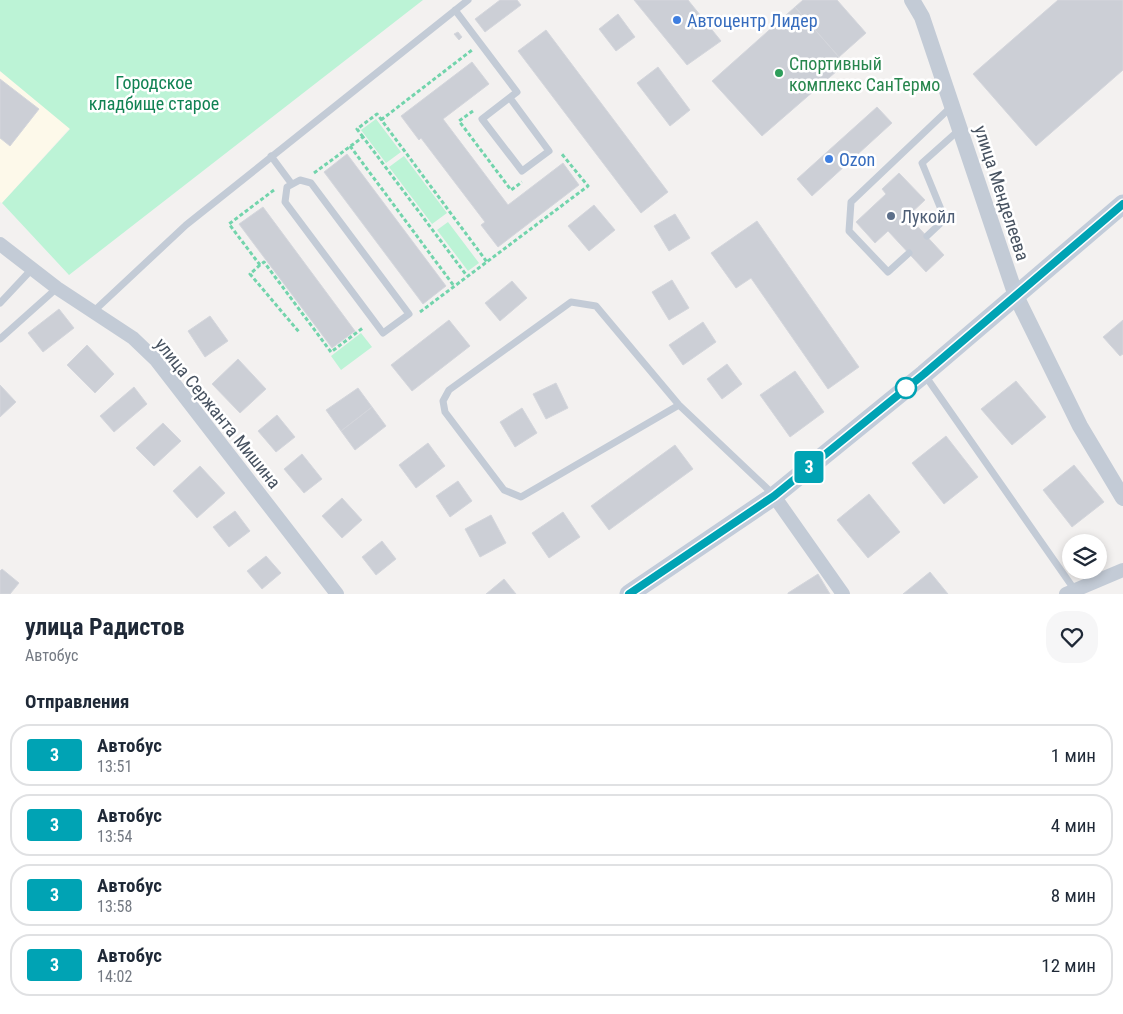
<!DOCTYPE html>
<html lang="ru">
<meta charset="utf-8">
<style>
body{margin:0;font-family:"Roboto Condensed",sans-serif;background:#f6f6f7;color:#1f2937;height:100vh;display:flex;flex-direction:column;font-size:19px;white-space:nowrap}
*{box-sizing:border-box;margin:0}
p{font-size:16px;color:#747a83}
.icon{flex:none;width:28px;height:28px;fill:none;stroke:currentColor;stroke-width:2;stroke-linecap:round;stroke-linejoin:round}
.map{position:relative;height:594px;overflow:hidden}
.side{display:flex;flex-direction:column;background:#fff;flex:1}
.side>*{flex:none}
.badge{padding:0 10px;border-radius:4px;font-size:18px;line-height:32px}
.fabs{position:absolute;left:1062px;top:534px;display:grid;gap:10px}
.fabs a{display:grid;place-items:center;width:45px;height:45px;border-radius:50%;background:#fff;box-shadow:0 2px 8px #0003;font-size:25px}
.map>.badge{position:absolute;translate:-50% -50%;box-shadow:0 0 0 2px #fff}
h2{padding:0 25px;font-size:19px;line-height:45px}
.round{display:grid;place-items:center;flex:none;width:52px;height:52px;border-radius:20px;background:#f6f6f7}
.overview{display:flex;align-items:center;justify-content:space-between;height:85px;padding:0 25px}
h1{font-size:24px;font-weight:700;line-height:38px}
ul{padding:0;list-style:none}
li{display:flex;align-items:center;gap:15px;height:62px;margin:0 10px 8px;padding:0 15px;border:2px solid #e0e1e3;border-radius:20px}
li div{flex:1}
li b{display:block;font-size:19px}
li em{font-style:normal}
li .badge{min-width:55px;font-weight:700;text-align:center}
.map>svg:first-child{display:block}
.commercial{fill:#fdf9ea}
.green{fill:#bcf3d6}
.building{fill:#cccfd6;stroke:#d4d6dc}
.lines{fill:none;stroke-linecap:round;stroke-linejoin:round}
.path{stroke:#72d4ac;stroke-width:3;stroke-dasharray:4 2.5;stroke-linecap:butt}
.service{stroke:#c3cbd6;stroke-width:7}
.minor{stroke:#c3cbd6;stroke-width:14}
.tertiary{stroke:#c3cbd6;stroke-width:16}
.secondary{stroke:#c2ccda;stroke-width:19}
.line-casing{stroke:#fff;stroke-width:11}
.line{stroke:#00a3b4;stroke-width:8}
.shop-dot{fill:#3f7fe0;stroke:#fff;stroke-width:2}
.leisure-dot{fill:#2e9e5b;stroke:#fff;stroke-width:2}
.service-dot{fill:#5c6f8a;stroke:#fff;stroke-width:2}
.stop-dot{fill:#fff;stroke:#00a3b4;stroke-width:2.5}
.labels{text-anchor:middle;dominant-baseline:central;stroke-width:5;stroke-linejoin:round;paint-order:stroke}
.shop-label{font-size:18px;fill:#366cbe;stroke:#fff;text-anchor:start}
.leisure-label{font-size:18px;fill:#27864d;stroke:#fff;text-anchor:start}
.park-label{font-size:18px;fill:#108253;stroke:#fff}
.street-label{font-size:18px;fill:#475260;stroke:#fff}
.service-label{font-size:18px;fill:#4e5e75;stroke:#fff;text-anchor:start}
</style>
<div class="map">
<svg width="1123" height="594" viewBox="0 0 1123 594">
<rect width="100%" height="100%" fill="#f3f1f0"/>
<path class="commercial" d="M0 71 70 128 2 203 0 202Z"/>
<path class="green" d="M0 0H423L69 275 2 203 70 129 0 71Z
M376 119 401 152 386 163 361 130Z
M404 156 447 213 432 224 389 167Z
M448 222 479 263 468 271 437 230Z
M361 333 372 347 341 370 331 356Z"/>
<path class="building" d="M500 0H517L521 5 485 32 475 19Z
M634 0H688L721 41 687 65Z
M803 0H837L866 33 839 57 795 7Z
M1058 0H1123V70L1036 146 973 74Z
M795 7 845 64 762 136 712 81Z
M618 14 635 37 616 51 599 29Z
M546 30 668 192 641 213 518 51Z
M458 32 462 37 459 40 454 34Z
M472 62 489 84 443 119 508 205 563 163 579 185 498 247 481 225 485 222 421 138 419 140 401 116Z
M658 67 690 110 670 126 637 83Z
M0 79 39 109 10 146 0 138Z
M877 107 892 123 812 196 797 179Z
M347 154 446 286 423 304 324 172Z
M899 173 925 200 908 216 944 255 926 272 888 231 875 243 856 222 886 194 882 189Z
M594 205 615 230 589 251 568 226Z
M263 207 355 331 332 348 239 224Z
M675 214 690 238 669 251 654 226Z
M757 221 859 367 828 389 751 278 736 288 711 253Z
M672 280 689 308 669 320 652 292Z
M512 281 527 298 500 321 485 303Z
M59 309 74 328 43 352 28 333Z
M210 316 228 341 205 357 188 331Z
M449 320 470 346 412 391 391 365Z
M1123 320V354L1120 356 1103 337Z
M703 322 716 342 683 365 669 345Z
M87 345 114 374 95 393 67 365Z
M238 359 266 389 240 413 212 384Z
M727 364 742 384 722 399 707 379Z
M795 371 824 412 790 437 760 395Z
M1016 381 1046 417 1012 445 981 409Z
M556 383 568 408 546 419 533 394Z
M0 385 16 402 0 417Z
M134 387 147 404 114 432 100 416Z
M358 388 372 407 341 431 326 410Z
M372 407 386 426 355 450 341 431Z
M522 408 537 433 515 447 500 422Z
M277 415 295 437 276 452 258 431Z
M163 423 181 441 154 466 136 448Z
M946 436 978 477 944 504 912 463Z
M428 443 445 466 416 488 399 465Z
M675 445 693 469 609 530 591 506Z
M302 454 322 479 304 493 284 469Z
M1074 465 1104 502 1072 527 1043 490Z
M200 466 225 493 197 518 173 491Z
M458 481 472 501 450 517 436 496Z
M869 494 900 532 868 558 837 520Z
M342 498 362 520 342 538 322 516Z
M235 511 250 531 229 547 213 527Z
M563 512 580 537 549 558 532 533Z
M491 515 506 543 480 557 465 529Z
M382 541 396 559 376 575 362 557Z
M266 556 281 573 262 589 247 571Z
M2 569 19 583 10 594H0V571Z
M930 572 948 594H903Z
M818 574 830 594H788V593Z
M504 579 516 594H486Z"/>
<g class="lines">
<path class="path" d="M473 111 459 121 511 190 522 182
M381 120 472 50
M363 137 357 129 377 114 487 262
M350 146 454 286
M314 173 363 137 467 276
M274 190 229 224 260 265 264 262 331 352 364 327
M260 265 250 274 299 332
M420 312 588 186 561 153"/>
<path class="service" d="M455 10 517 92 482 119 522 171 549 151 510 98
M271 156 291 183
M300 180 311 183 409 314 383 333 285 202 287 187Z
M927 236 945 219 922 163 959 130
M909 253 888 272 849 231 851 202 952 106
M0 303 32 269
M94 311 186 225 468 0
M0 339 57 288
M924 374 1074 589
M679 405 521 497 504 490 445 412 443 401 449 390 571 302 596 306 679 405 774 495"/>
<path class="minor" d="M0 244 57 288 133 338 156 360 337 594
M774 496 843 594
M1066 594 1123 570"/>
<path class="tertiary" d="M912 0 922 17 1016 296 1080 426 1123 498"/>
<path class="secondary" d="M629 594 774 496 924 374 1123 204"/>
</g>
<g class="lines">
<defs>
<path id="line" d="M629 594 774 496 924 374 1123 204"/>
</defs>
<use href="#line" class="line-casing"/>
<use href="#line" class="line"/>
</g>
<g class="shop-dot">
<circle cx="677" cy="20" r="5"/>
<circle cx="829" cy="159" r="5"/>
</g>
<circle class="leisure-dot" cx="779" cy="73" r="5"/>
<circle class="service-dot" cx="891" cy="216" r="5"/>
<circle class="stop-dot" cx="906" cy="388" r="10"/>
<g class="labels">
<g class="shop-label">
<text x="687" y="20">Автоцентр Лидер</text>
<text x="839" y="159">Ozon</text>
</g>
<g class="leisure-label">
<text x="789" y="63">Спортивный<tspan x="789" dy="21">комплекс СанТермо</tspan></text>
</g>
<g class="park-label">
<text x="154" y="82">Городское<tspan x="154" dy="21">кладбище старое</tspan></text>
</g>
<g class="street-label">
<text transform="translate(1002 193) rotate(72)">улица Менделеева</text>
<text transform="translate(218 413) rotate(51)">улица Сержанта Мишина</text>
</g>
<g class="service-label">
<text x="901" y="216">Лукойл</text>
</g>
</g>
</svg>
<div class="fabs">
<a><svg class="icon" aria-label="layers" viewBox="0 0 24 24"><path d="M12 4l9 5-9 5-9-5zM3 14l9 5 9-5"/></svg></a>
</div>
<b class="badge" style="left:809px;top:467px;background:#00a3b4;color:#fff">3</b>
</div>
<section class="side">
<div class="overview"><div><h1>улица Радистов</h1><p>Автобус</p></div><a class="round"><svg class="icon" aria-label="heart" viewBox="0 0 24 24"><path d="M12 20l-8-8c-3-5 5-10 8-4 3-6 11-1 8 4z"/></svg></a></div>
<h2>Отправления</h2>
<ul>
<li><span class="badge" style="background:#00a3b4;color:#fff">3</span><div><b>Автобус</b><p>13:51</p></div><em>1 мин</em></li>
<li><span class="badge" style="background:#00a3b4;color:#fff">3</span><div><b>Автобус</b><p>13:54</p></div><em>4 мин</em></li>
<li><span class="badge" style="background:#00a3b4;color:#fff">3</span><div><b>Автобус</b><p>13:58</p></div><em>8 мин</em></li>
<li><span class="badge" style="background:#00a3b4;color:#fff">3</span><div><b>Автобус</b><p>14:02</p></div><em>12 мин</em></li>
</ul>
</section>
